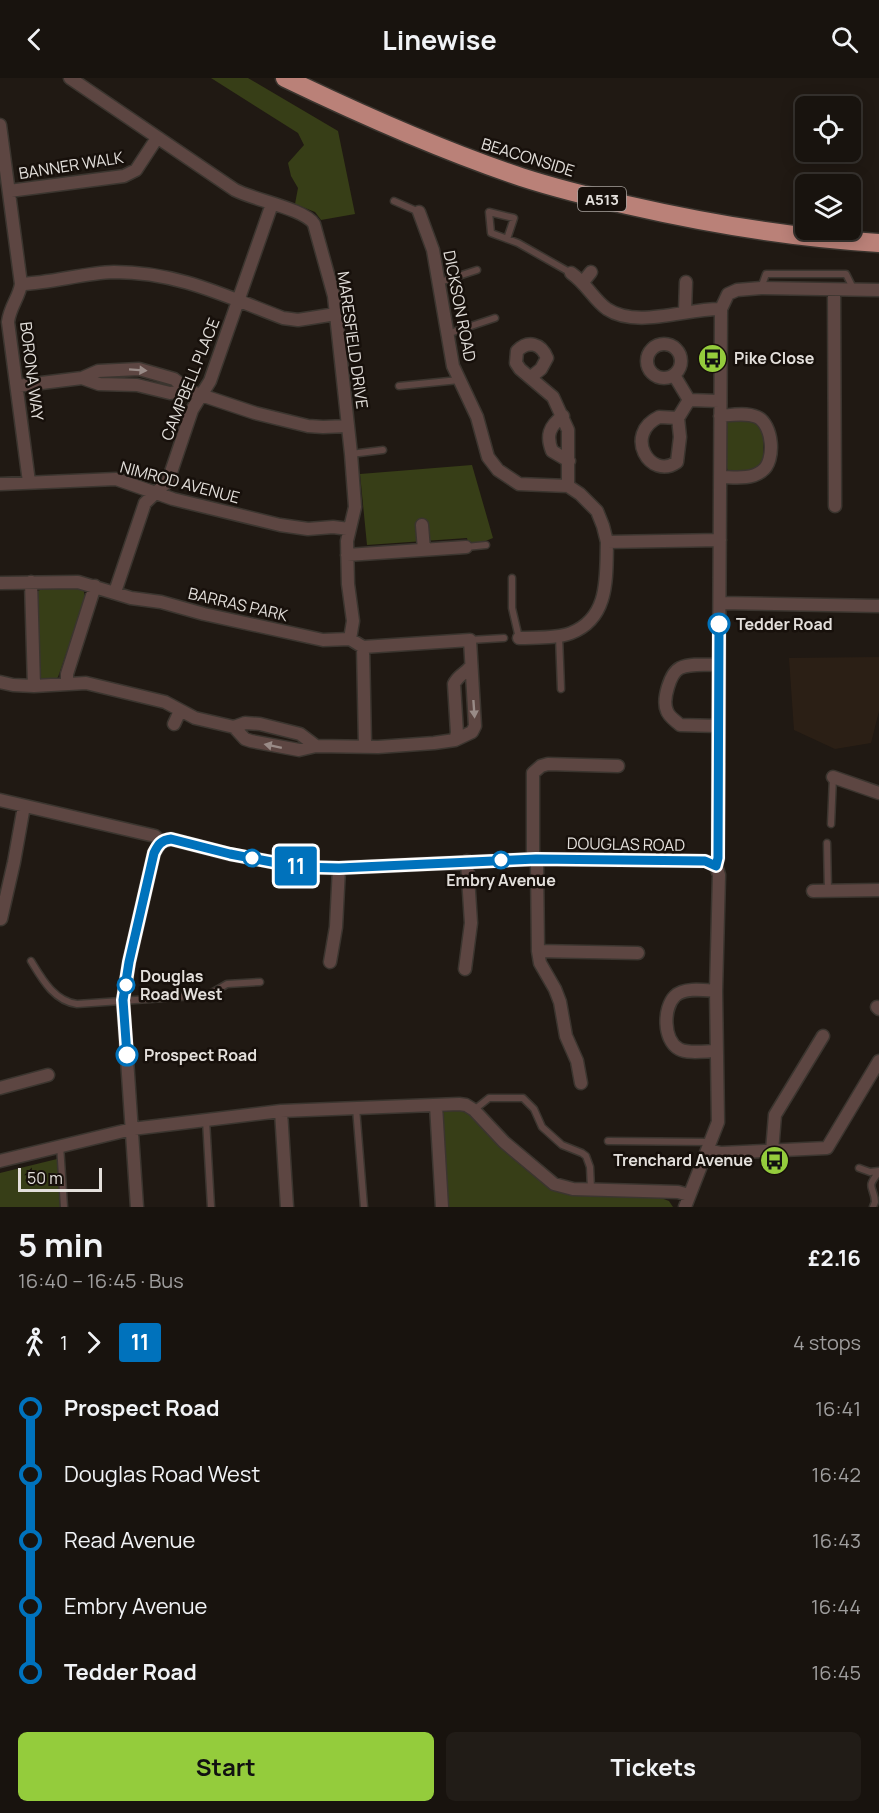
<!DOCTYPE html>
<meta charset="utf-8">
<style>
body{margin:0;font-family:Manrope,sans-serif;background:#211c17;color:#f1f3f6;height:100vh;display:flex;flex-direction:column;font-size:22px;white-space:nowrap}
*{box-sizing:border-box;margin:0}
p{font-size:20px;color:#9f9e9e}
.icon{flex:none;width:33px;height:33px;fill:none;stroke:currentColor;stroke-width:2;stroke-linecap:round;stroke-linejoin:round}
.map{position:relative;height:1129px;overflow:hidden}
.drawer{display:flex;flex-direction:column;background:#18130e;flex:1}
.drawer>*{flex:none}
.badge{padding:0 12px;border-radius:4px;font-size:21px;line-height:39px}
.buttons{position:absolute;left:795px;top:18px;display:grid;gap:12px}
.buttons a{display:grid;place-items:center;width:66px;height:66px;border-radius:9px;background:#18130e;box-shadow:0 3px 15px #0003,0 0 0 2px #36322e;font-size:30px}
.scale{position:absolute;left:18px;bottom:15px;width:84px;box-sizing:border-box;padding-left:6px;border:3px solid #e3dfdb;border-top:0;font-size:16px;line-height:21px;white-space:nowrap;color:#e3dfdb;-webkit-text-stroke:4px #17100b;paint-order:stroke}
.map>.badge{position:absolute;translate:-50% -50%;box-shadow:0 0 0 3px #fff}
.legs{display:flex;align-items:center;gap:9px;height:66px;padding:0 18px;font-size:20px}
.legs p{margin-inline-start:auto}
.summary{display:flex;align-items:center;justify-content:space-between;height:102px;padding:0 18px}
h1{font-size:33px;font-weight:700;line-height:45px}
.action{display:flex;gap:12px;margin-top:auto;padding:12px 18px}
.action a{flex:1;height:69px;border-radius:9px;background:#94cc3c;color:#111;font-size:24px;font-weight:700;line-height:69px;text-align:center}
.action a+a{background:#211c17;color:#f1f3f6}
ul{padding:0 18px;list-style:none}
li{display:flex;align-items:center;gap:21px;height:66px;font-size:22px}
li i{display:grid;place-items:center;width:9px;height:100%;margin:0 8px;background:currentColor}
li i::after{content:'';width:15px;height:15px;margin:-8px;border:4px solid;border-radius:50%;background:#18130e}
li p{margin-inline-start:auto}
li:first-child i{background:linear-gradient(#0000 50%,currentColor 0)}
li:last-child i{background:linear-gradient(currentColor 50%,#0000 0)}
header{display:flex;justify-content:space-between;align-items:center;height:78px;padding:0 18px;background:#18130e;font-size:27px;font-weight:700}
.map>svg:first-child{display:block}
.built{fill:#2b1f15}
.green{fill:#373e17}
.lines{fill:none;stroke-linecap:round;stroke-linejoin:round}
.lane-casing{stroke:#3b352f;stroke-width:9}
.street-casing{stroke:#3b352f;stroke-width:15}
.highway-casing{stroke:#3b352f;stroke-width:21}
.lane{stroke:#5d4642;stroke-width:6}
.street{stroke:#5d4642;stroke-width:12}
.highway{stroke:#ba8178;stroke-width:18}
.oneway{fill:#998b87}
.line-1-casing{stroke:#fff;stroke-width:14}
.line-1{stroke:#0072bc;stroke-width:9}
.stop-1-dot{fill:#fff;stroke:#0072bc;stroke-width:3}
.labels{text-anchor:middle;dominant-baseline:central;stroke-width:5;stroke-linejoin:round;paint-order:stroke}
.shield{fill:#17100b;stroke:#a6a19d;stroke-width:1.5}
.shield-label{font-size:15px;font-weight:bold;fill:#e3dfdb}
.street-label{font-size:16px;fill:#e3dfdb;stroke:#17100b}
.poi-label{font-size:16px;font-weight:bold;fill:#e3dfdb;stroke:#17100b;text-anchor:start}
.stop-label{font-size:16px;font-weight:bold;fill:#e3dfdb;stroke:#17100b;text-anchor:start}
</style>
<header><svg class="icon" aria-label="back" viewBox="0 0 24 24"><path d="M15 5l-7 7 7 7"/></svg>Linewise<svg class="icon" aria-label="search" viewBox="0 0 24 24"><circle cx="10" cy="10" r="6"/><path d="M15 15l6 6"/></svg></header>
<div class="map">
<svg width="879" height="1129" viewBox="0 0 879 1129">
<rect width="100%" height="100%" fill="#201913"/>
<path class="built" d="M879 579V633L871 665 835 671 794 652 789 580Z"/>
<path class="green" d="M211 0H248L338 53 355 136 321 142 315 134 295 126 298 110 291 98 288 85 304 67 298 55Z
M728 342H753L764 351 763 381 756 393 730 395 724 386V350Z
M472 387 493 460 483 464 468 465 467 460 367 467 360 396Z
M74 508 82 509 84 514 85 522 58 599 55 602 48 603 40 600 38 594V513L42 511Z
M441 1032 462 1033 469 1035 553 1110 561 1114 661 1120 669 1123 673 1129H445Z
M57 1081 60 1129H0V1095Z"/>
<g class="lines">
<defs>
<path id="lane" d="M394 123 419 134
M507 161 514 140 489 134 491 155 518 165 571 195
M440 204 477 192
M761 210 766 196H846L854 212
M447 256 495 240
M399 308 459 302
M351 376 383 372
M466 469 486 467
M512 500V530L519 560
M559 558 561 611
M470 562 504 560
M831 746 833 699
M827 765 828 813
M31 883C42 901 54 923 77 926L208 917 227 906 260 904
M356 1030 364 1129
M474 1032 489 1020H523L534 1031 542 1049 562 1067 582 1075 586 1078 590 1089 591 1111
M206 1042 211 1129
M608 1063 710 1064
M60 1067 64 1129
M859 1090 870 1094 879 1093
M873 1129 875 1124C874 1107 865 1111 879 1094"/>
<path id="street" d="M70 0 235 112C254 122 305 131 314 146L334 218 351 376 355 429 347 463 348 506 353 543 350 561
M0 47 21 206C19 220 10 228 8 244L29 404
M9 113 124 98 136 92 157 60
M419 134 433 172 453 288 477 339 488 379 498 392 519 406 568 408 580 416 597 433 603 448 607 464
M571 195C587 206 593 221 607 231 637 251 687 230 721 231
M583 204 591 194
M21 206C52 205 83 195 114 194 178 194 225 218 283 240L298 242 336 236
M834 212 835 428
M685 233 686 204
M647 283a17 17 0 1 1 34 0a17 17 0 1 1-34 0Z
M674 297 689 322
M531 299 541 291 547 280C541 265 528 262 517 273L516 285 520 291 553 319 568 352V408
M82 300 99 306 137 307 170 315 189 313 255 335 308 348 323 349 348 348
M17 308 82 300 98 293 139 291 174 301 189 313
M689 322 719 323
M563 338C549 348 546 358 552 373L569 383
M720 338C731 337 746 334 757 339 773 346 776 383 762 393 750 402 734 399 720 399
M678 340 659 339C623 356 650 403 677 384L680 359 678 340 689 322
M0 406 116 401 173 421 280 447 308 451 333 449 349 451
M422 447 424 472
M347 477 466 469
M31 504 34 608
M0 505 78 504 131 520 161 524 204 536 323 562 350 561 363 569 470 562 475 648 472 654 455 662 434 665 378 669 316 668 299 672 251 663 245 661 234 649
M115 514 145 425 168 403 192 332 210 303 272 126
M720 525 879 528
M519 560C536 559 555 561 571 555 610 540 606 498 607 464L720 462
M363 569 365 667
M0 604 13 607 34 608 86 605 165 624 195 640 234 649 245 645 260 646 300 656 316 668
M67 606V596L95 508
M174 646 180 633
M718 648 680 647C676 643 669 639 667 633 662 622 670 595 680 590 691 585 707 587 719 587
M455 662 457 655 454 606C458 597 465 596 471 588
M833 699 879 715
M0 722 155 758 161 764
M161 764 171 761 229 776 298 789 339 790 535 781 705 783 716 787
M813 813 879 812
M1 841 14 784 24 728
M538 873 638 875
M330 884 336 849 339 790
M465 891 471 845 467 783
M716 913C704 912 684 909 675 918 663 930 663 962 679 971 688 976 706 973 716 973
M877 929 879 931
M581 1005 577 983 566 958 560 924 555 911 540 885 538 873 537 787 533 774V695L541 688 548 686 618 688
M0 1010 48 997
M436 1027 442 1129
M281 1033 287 1129
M708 1072 721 1075 827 1070 879 983
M772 1073 775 1037 823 958
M0 1083 132 1051 281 1033 459 1026 466 1027 474 1032 504 1064 554 1106 573 1111 678 1114 689 1117
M137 1129 123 922 129 884 154 775 161 764
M685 1129 718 1044 716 913 719 797 716 787 718 780 721 231 728 216 737 212 761 210 879 212"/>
<path id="highway" d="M285 0C362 37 440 72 521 99 555 110 591 119 627 127 710 146 794 160 879 165"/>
</defs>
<use href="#lane" class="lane-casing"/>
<use href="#street" class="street-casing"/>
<use href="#highway" class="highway-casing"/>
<use href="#lane" class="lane"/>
<use href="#street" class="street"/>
<use href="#highway" class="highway"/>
</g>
<defs><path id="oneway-solid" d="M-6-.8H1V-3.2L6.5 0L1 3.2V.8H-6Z" transform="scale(1.5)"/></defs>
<g class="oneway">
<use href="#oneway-solid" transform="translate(138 292) rotate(4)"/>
<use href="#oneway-solid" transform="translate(474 631) rotate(86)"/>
<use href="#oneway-solid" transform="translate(273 668) rotate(-168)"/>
</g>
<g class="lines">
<defs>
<path id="line-1" d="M127 977 123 922 129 884 154 775C158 767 161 762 171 761L230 776 298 789 339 790 536 781 705 783 716 788 718 780 719 546"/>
</defs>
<use href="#line-1" class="line-1-casing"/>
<use href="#line-1" class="line-1"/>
</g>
<defs>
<symbol id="bus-disc" viewBox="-11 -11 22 22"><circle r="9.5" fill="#94cc3c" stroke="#17100b"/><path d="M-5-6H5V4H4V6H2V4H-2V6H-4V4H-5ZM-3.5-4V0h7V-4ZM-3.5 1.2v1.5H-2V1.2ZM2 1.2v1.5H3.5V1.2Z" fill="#111"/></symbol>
</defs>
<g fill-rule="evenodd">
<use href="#bus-disc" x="696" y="264" width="33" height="33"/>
<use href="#bus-disc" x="758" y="1066" width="33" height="33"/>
</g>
<g class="stop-1-dot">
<circle cx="719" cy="546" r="10"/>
<circle cx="252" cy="780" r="8"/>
<circle cx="501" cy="782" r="8"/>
<circle cx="126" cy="907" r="8"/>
<circle cx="127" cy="977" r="10"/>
</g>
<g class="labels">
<rect class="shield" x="578" y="109" width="48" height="24" rx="4.5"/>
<g class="shield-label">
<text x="602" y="121">A513</text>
</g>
<g class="street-label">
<text transform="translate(528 79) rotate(17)">BEACONSIDE</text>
<text transform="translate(71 87) rotate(-9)">BANNER WALK</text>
<text transform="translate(460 228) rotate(79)">DICKSON ROAD</text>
<text transform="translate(353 262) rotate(82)">MARESFIELD DRIVE</text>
<text transform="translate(32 293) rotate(83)">BORONA WAY</text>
<text transform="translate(190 301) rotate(-68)">CAMPBELL PLACE</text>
<text transform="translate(180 404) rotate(15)">NIMROD AVENUE</text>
<text transform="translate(238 526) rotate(13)">BARRAS PARK</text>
<text transform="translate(626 766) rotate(1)">DOUGLAS ROAD</text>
</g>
<g class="poi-label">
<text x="734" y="280">Pike Close</text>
<text x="753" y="1082" text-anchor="end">Trenchard Avenue</text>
</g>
<g class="stop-label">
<text x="736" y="546">Tedder Road</text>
<text x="501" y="802" text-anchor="middle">Embry Avenue</text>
<text x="140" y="898">Douglas<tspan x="140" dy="18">Road West</tspan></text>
<text x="144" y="977">Prospect Road</text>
</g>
</g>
</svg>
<div class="buttons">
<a><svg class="icon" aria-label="locate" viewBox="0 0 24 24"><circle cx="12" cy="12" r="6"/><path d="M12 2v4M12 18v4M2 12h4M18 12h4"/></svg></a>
<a><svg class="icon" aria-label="layers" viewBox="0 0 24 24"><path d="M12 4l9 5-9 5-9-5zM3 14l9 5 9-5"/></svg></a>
</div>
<div class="scale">50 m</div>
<b class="badge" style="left:296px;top:788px;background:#0072bc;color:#fff">11</b>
</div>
<section class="drawer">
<div class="summary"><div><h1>5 min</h1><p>16:40 – 16:45 · Bus</p></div><b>£2.16</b></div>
<div class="legs"><svg class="icon" aria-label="walk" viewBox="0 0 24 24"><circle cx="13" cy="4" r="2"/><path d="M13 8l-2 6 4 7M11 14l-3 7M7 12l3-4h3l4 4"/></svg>1<svg class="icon" aria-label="forward" viewBox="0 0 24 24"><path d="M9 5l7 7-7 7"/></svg><b class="badge" style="background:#0072bc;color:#fff">11</b><p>4 stops</p></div>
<ul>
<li><i style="color:#0072bc"></i><b>Prospect Road</b><p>16:41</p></li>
<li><i style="color:#0072bc"></i><span>Douglas Road West</span><p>16:42</p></li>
<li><i style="color:#0072bc"></i><span>Read Avenue</span><p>16:43</p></li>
<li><i style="color:#0072bc"></i><span>Embry Avenue</span><p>16:44</p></li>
<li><i style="color:#0072bc"></i><b>Tedder Road</b><p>16:45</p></li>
</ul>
<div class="action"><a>Start</a><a>Tickets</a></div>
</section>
